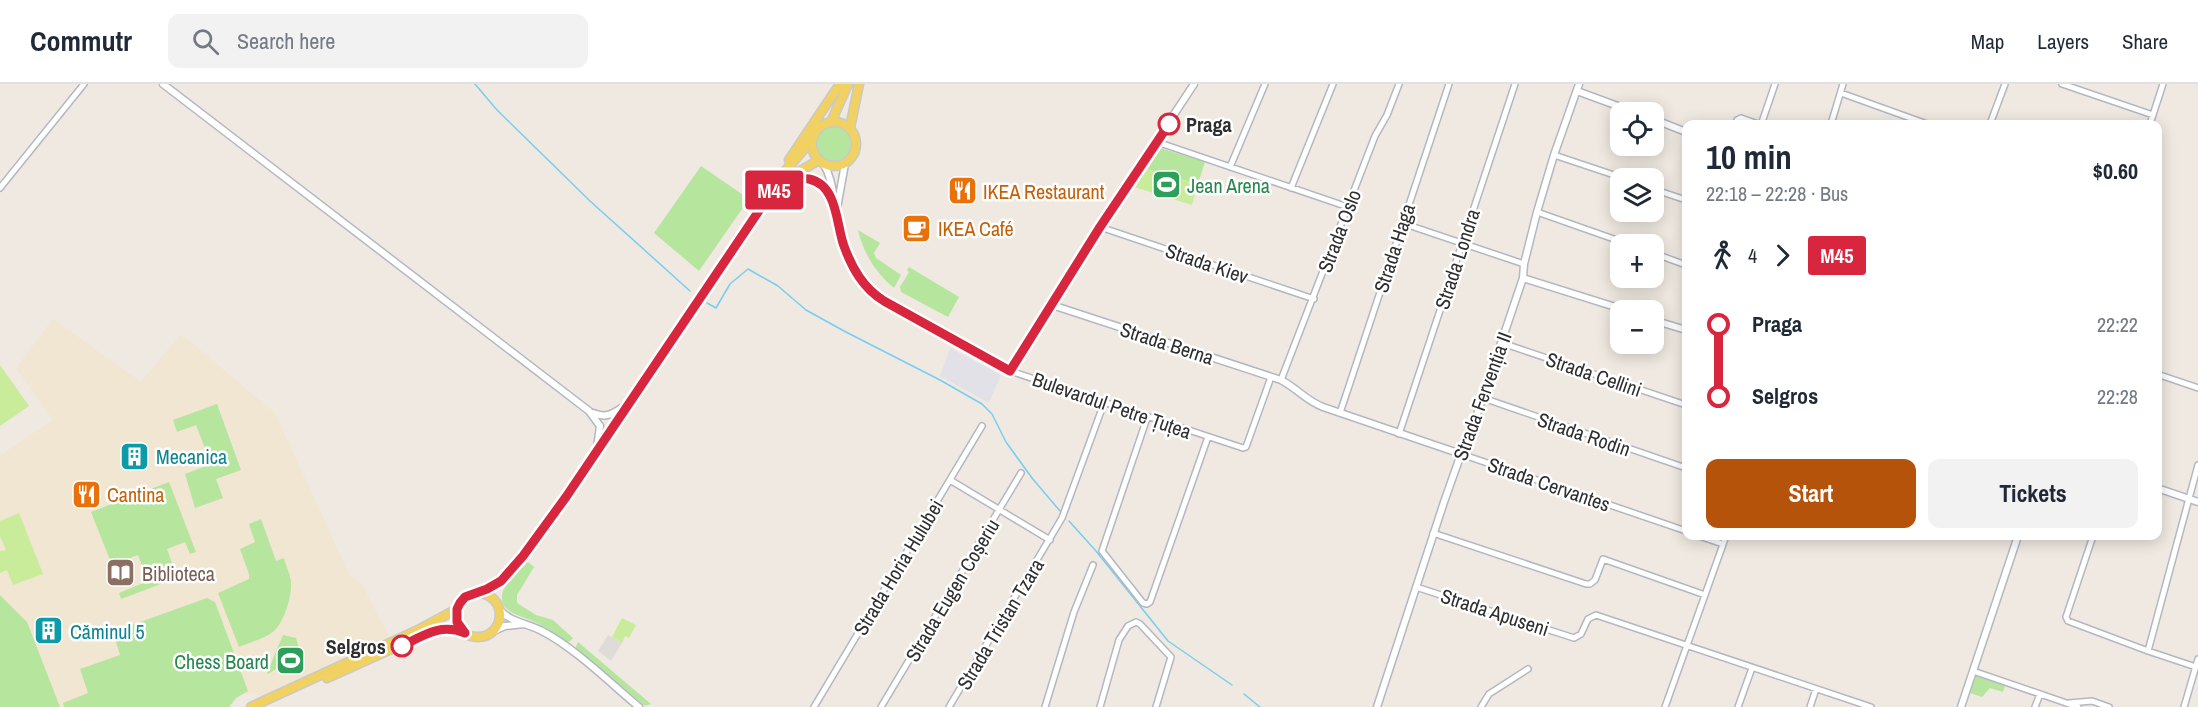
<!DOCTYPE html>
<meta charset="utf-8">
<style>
body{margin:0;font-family:"Archivo Narrow",sans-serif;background:#f2f2f3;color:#1f2937;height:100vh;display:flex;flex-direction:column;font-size:22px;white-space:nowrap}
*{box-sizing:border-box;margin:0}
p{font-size:20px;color:#747a83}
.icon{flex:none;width:33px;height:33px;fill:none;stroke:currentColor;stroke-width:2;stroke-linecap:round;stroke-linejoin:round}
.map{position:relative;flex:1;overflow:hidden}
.drawer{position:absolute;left:1682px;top:36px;width:480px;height:420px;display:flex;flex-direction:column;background:#fff;border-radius:12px;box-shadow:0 3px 15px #0003}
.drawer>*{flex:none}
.badge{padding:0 12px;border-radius:4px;font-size:21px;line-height:39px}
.buttons{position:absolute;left:1610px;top:18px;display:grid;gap:12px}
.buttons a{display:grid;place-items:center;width:54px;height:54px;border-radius:12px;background:#fff;box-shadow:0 3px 15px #0003;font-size:30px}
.map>.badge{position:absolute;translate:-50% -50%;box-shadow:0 0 0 3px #fff}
.legs{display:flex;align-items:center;gap:9px;height:66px;padding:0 24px;font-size:20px}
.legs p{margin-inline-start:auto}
.summary{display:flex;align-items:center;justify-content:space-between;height:102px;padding:0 24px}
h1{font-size:33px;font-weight:700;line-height:45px}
.button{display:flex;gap:12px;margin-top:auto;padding:12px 24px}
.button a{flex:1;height:69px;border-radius:12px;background:#b45309;color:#fff;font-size:24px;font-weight:700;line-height:69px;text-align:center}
.button a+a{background:#f2f2f3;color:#1f2937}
ul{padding:0 24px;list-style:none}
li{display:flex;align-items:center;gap:21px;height:72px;font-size:22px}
li i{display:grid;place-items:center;width:9px;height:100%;margin:0 8px;background:currentColor}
li i::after{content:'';width:15px;height:15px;margin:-8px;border:4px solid;border-radius:50%;background:#fff}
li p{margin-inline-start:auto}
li:first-child i{background:linear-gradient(#0000 50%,currentColor 0)}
li:last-child i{background:linear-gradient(currentColor 50%,#0000 0)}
header{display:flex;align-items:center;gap:36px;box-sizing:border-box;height:84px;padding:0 30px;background:#fff;border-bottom:2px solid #e0e1e3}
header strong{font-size:28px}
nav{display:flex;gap:33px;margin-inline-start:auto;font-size:21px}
.search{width:420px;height:54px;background:#f2f2f3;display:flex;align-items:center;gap:15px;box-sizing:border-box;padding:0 21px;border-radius:12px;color:#747a83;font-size:22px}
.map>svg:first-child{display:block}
.industrial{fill:#e3e1e8}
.education{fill:#f0e6d1}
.green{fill:#b6e59e}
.pitch{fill:#c9ec9a}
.plaza{fill:#dfdcd8}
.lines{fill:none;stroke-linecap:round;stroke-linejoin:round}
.stream{stroke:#75cff0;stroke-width:1.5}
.minor-casing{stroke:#b4b7c1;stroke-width:8}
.tertiary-casing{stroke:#b4b7c1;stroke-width:9}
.primary-casing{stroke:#c9c9c9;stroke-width:11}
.minor{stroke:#fff;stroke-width:5}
.tertiary{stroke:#fff;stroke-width:6}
.primary{stroke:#f2d163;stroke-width:8}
.line-1-casing{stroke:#fff;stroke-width:14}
.line-1{stroke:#d7263d;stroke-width:9}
.stop-1-dot{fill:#fff;stroke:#d7263d;stroke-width:3}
.labels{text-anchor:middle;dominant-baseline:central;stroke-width:5;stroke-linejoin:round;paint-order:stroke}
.stop-label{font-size:20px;font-weight:bold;fill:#2e2e2e;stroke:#fff;text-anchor:start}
.leisure-label{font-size:20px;fill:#27864d;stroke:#fff;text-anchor:start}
.food-label{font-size:20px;fill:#c56008;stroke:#fff;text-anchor:start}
.street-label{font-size:20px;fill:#2e2e2e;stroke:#fff}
.culture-label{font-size:20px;fill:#0d838f;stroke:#fff;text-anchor:start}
.education-label{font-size:20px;fill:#785e54;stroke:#fff;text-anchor:start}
</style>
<header>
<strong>Commutr</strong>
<div class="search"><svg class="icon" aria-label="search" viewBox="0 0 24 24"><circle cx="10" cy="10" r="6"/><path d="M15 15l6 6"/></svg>Search here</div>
<nav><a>Map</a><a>Layers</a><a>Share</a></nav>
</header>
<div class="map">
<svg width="2198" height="623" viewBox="0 0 2198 623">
<rect width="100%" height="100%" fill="#efe9e1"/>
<path class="industrial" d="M950 264 1001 291 989 319 940 292Z"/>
<path class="education" d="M53 235 141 298 181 250 275 329 349 490 361 499 390 554 262 612 253 609 243 610 236 615 231 623H60L27 538 0 511V372L53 336 16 284Z"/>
<path class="green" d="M816 60a18 18 0 1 1 36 0a18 18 0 1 1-36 0Z
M1160 64 1205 78 1198 100 1147 85Z
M701 82 749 115 699 187 654 149Z
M858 146 880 159 874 169 876 174 901 191 894 204C875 188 864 170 858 146Z
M909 183 959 213 948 233 901 208 900 203 909 188 907 186Z
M217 320 241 386 216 395 223 414 195 424 185 390 211 380 196 341 177 348 173 336Z
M169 398 196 468 190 470 185 458 167 465 172 479 156 485 161 500 121 515 119 509 148 497 138 471 112 481 91 428Z
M261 435 276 477 284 474C286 482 290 490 291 497 292 512 285 536 274 547 264 555 251 558 239 563L218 509 249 495V490L240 465 255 458 249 440Z
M528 478 534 483 517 511V519L536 531 553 536 573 554 568 559C558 552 548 544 537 539 523 532 496 529 503 507 507 497 520 486 528 478Z
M0 511 27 538 60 623H0Z
M207 514 215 518 248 607 236 614 229 623H64L63 619 88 609 80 585 120 571 115 555 120 553 118 546Z
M283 551 296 554 303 579 285 587 279 583 268 590 267 589Z
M578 558 651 620 645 622 575 565Z
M1976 592 2005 602 2003 608 1990 604 1982 613 1970 609Z"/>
<path class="pitch" d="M1147 85 1198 100 1192 121 1134 103Z
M0 281 29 322 0 342Z
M19 429 43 490 13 501 7 486 0 489V467L6 466 0 452V437Z
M622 534 636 541 629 554 625 552 622 559 612 553Z"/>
<path class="plaza" d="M608 551 622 559 611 577 598 567Z"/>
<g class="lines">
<path class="stream" d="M475 0 497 26 590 117 690 207
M707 219 716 224 730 200 748 185 778 202 806 226 844 247 940 296 982 320 992 330 1006 358 1032 394 1060 427
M1069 437 1096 467 1168 557 1232 601
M1244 610 1260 623"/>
<defs>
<path id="minor" d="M2062 0 2153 31
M1841 9 1927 40
M1736 40 1737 36 1741 34 1758 40 1762 38 1775 0
M1831 40 1843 0
M1990 40 2005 0
M2150 40 2163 0
M1157 58 1348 123
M1554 71 1623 94
M1230 83 1265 0
M0 104 84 0
M1291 104 1333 0
M1653 105 1686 116
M1537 128 1628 160
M1402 139 1524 180
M1100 143 1314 215
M1653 169 1686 181
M1502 259 1686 321
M1010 287 1243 364 1246 363 1271 293
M2157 290 2198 304
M1281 296 1375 52 1387 31 1399 0
M1483 314 1686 384
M1340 329 1449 0
M1147 334 1102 467 1143 519 1147 520 1150 518 1208 353
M1399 350 1515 0
M1461 370 1686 447
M950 396 1050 456
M1433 449 1586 500H1590L1595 496 1603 475 1705 511
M1699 452 1723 460
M2093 452 2066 533 2068 537 2148 567 2196 583
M1416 503 1574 554 1581 550 1588 535 1596 531 1871 623
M2148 567 2198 381
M1973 587 2078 623
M2069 619 2092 617 2109 623
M814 623 982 342
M881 623 1021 389
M949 623 1062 434 1104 319
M1045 623 1074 528 1093 481
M1100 623 1119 556 1128 542 1136 538 1140 540 1171 573 1156 623
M1481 623 1489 610 1528 585
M1665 623 1726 452
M1738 623 1752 584
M1810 623 1816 605
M2035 623 2040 610
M2184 623 2198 575"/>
<path id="tertiary" d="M163 0 589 327 600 342 597 364
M1577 7 1634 28
M1653 35 1686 48
M823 79C830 90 832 102 834 115 842 154 848 194 884 217L1010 287 1100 143 1194 0
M784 99C808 94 820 92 832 117
M837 124 845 80
M1523 194 1625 226
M1052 221 1281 296C1298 305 1305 316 1323 323L1461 370
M1653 236 1686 246
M593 329C607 335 614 329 626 321
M2157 404 2198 418
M500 526C510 538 529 540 542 547 575 564 610 599 639 623
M494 547 505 542 524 540
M1377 623 1444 418 1461 370 1466 363 1523 194 1524 180 1537 128 1554 71 1579 0
M1961 623 2018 452"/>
<path id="primary" d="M812 60a22 22 0 1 1 44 0a22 22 0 1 1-44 0Z
M831 38 848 0
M850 44 859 0
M789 76 840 0
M778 100 819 76
M479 508 501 497 523 472 566 413 786 86 812 56
M456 531a22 22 0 1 1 44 0a22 22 0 1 1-44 0Z
M327 594 431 547 447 544 465 549
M251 623 416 547 457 525"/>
</defs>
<use href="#minor" class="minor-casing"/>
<use href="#tertiary" class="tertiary-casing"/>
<use href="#primary" class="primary-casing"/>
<use href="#minor" class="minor"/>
<use href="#tertiary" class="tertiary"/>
<use href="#primary" class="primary"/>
</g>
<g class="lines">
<defs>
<path id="line-1" d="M402 562C424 551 441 539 465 549L457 538V525L460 519 465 513 487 505 501 497 523 472 566 413 777 100C787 98 799 93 809 95 838 101 836 141 844 162 852 184 863 204 884 217L1010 287 1100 143 1169 40"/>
</defs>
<use href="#line-1" class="line-1-casing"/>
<use href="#line-1" class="line-1"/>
</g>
<defs>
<symbol id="stadium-square" viewBox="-11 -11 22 22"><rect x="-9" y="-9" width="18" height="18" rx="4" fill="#2e9e5b" stroke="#fff"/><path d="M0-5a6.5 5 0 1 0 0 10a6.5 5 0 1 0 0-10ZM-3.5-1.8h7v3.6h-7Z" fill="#fff"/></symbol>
<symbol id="restaurant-square" viewBox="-11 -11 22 22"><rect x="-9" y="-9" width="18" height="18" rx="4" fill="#e8710a" stroke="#fff"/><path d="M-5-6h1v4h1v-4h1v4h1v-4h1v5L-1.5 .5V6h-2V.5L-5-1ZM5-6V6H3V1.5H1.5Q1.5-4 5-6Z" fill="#fff"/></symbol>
<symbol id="cafe-square" viewBox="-11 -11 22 22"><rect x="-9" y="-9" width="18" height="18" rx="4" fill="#e8710a" stroke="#fff"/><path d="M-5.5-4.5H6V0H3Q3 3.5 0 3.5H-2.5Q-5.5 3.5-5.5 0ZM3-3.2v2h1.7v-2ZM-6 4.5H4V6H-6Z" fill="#fff"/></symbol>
<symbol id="building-square" viewBox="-11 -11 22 22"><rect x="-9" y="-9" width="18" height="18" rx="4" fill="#0f9aa8" stroke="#fff"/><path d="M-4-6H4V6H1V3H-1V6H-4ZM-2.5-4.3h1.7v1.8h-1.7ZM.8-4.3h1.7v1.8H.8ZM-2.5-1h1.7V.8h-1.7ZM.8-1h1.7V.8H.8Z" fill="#fff"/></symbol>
<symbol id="library-square" viewBox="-11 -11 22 22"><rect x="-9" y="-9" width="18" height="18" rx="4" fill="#8d6e63" stroke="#fff"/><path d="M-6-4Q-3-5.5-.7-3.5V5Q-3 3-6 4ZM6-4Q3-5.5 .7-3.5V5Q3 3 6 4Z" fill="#fff"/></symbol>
</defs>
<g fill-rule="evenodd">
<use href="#stadium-square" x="1150" y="84" width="33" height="33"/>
<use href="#restaurant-square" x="946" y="90" width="33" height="33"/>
<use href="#cafe-square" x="900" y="128" width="33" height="33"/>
<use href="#building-square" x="118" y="356" width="33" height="33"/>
<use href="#restaurant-square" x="70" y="394" width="33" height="33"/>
<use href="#library-square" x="104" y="472" width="33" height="33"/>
<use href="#building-square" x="32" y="530" width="33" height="33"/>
<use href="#stadium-square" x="274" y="560" width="33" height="33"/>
</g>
<g class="stop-1-dot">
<circle cx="1169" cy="40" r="10"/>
<circle cx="402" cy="562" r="10"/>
</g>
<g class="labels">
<g class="stop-label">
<text x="1186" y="40">Praga</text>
<text x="386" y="562" text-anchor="end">Selgros</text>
</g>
<g class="leisure-label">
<text x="1187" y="101">Jean Arena</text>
<text x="269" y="577" text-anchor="end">Chess Board</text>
</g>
<g class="food-label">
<text x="983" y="107">IKEA Restaurant</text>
<text x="938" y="144">IKEA Café</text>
<text x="107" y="410">Cantina</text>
</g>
<g class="street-label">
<text transform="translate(1339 147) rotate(-69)">Strada Oslo</text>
<text transform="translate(1394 164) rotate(-72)">Strada Haga</text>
<text transform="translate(1457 175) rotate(-72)">Strada Londra</text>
<text transform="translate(1207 179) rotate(19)">Strada Kiev</text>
<text transform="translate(1167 259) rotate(18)">Strada Berna</text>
<text transform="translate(1594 290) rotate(19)">Strada Cellini</text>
<text transform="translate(1482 312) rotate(-70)">Strada Fervenția II</text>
<text transform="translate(1112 321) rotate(19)">Bulevardul Petre Țuțea</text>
<text transform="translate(1584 350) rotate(19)">Strada Rodin</text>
<text transform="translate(1549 400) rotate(19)">Strada Cervantes</text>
<text transform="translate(898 483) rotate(-59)">Strada Horia Hulubei</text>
<text transform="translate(952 506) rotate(-59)">Strada Eugen Coșeriu</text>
<text transform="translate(1495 528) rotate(18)">Strada Apuseni</text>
<text transform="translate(1000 540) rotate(-59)">Strada Tristan Tzara</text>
</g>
<g class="culture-label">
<text x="156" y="372">Mecanica</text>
<text x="70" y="547">Căminul 5</text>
</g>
<g class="education-label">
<text x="142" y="489">Biblioteca</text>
</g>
</g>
</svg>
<div class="buttons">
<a><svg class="icon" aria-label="locate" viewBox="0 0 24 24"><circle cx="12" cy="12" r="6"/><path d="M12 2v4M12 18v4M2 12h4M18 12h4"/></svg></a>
<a><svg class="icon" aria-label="layers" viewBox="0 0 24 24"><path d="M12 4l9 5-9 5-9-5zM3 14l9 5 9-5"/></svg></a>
<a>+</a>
<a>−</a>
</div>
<b class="badge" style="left:774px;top:106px;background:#d7263d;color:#fff">M45</b>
<section class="drawer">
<div class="summary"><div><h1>10 min</h1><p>22:18 – 22:28 · Bus</p></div><b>$0.60</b></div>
<div class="legs"><svg class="icon" aria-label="walk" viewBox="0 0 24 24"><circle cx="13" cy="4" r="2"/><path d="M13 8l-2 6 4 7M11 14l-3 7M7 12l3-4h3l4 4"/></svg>4<svg class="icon" aria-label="forward" viewBox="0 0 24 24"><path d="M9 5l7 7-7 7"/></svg><b class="badge" style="background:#d7263d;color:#fff">M45</b></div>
<ul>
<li><i style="color:#d7263d"></i><b>Praga</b><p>22:22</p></li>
<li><i style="color:#d7263d"></i><b>Selgros</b><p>22:28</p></li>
</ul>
<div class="button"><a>Start</a><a>Tickets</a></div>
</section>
</div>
